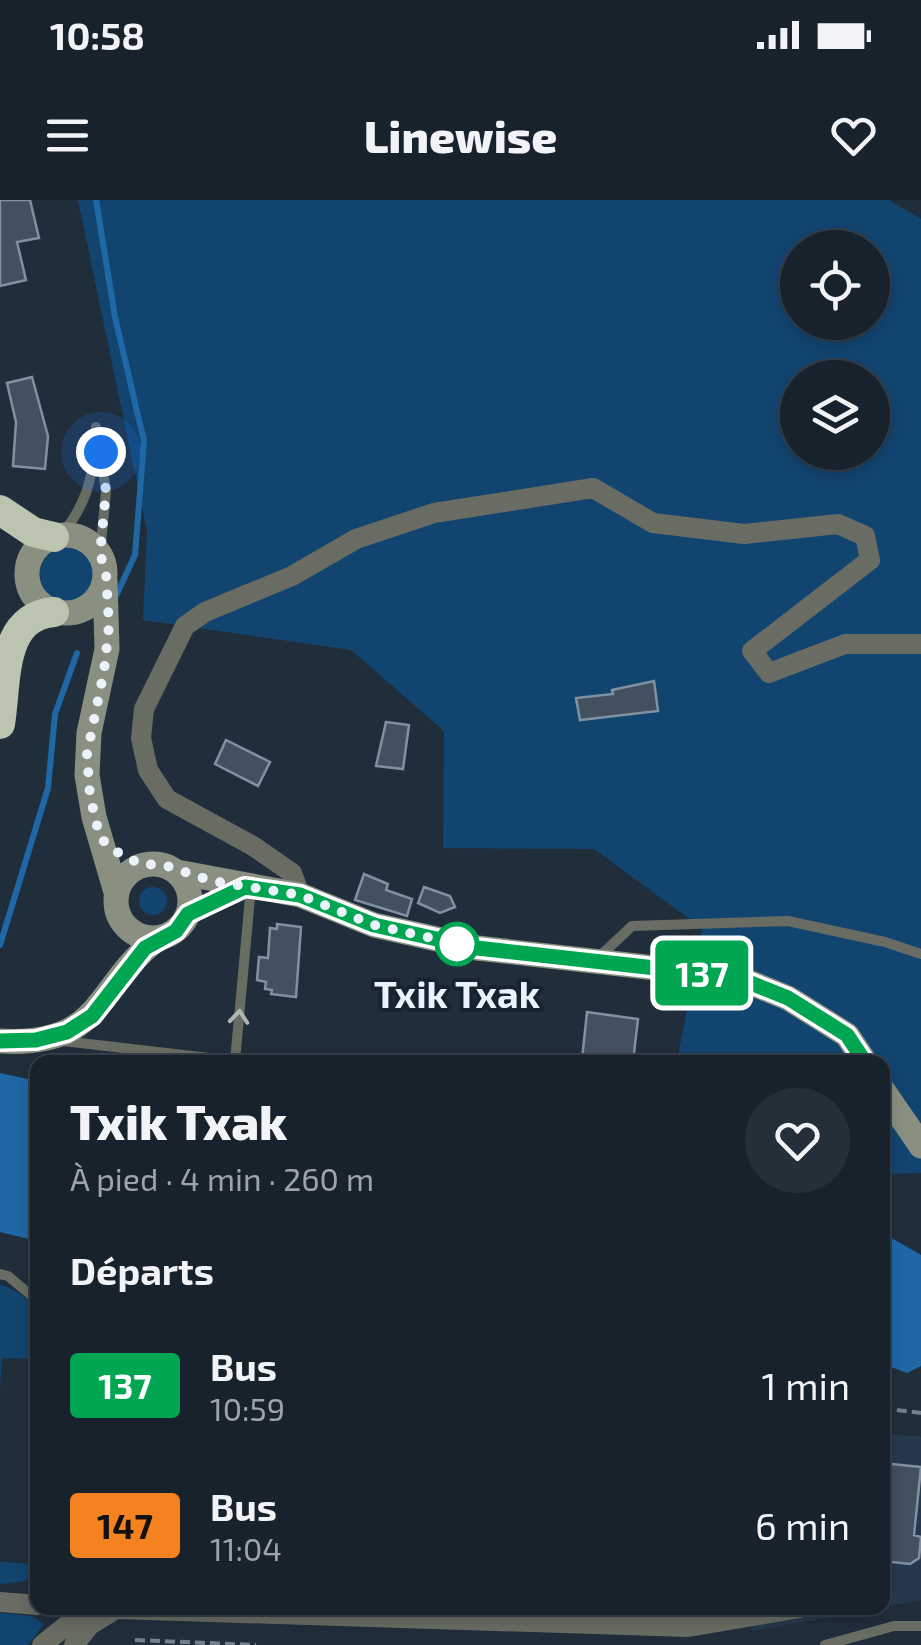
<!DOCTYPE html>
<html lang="fr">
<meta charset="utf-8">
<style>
body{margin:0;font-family:"Exo 2",sans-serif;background:#252f39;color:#f1f3f6;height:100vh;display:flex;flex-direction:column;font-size:38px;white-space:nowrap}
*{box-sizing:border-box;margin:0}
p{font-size:32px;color:#9fa4aa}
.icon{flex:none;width:55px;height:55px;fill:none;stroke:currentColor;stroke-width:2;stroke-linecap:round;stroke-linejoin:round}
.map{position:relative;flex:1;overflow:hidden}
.sheet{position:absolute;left:30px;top:855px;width:860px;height:560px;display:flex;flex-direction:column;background:#18222d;border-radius:20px;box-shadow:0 5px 15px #0003,0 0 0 2px #363f49}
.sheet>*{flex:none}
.badge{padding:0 20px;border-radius:8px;font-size:35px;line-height:65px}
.tools{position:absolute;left:780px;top:30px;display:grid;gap:20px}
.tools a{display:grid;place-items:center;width:110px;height:110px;border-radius:50%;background:#18222d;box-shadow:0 5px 15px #0003,0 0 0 2px #363f49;font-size:50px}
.you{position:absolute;width:50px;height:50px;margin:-25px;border:8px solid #fff;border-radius:50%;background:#1a73e8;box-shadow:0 0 0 15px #1a73e833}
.map>.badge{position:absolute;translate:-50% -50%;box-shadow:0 0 0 5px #fff}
h2{padding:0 40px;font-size:38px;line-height:90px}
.round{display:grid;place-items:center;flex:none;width:105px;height:105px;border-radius:52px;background:#252f39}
.head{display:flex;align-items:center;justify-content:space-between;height:170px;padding:0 40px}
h1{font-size:48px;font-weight:800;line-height:75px}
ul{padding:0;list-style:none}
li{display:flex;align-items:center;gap:30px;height:140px;padding:0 40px}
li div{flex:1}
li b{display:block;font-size:38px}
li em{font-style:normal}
li .badge{min-width:110px;font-weight:700;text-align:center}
.status{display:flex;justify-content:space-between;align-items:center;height:70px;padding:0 50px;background:#18222d;direction:ltr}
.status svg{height:28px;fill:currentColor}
header{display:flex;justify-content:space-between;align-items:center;height:130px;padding:0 40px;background:#18222d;font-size:45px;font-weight:800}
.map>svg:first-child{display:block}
.built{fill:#26394c}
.green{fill:#124470;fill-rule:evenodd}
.water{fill:#2067a5}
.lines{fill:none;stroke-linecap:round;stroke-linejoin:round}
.stream{stroke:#2067a5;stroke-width:6}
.building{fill:#425060;stroke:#8091a2;stroke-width:2.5}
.path{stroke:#75808d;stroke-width:4;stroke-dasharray:10 5;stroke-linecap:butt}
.lane{stroke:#686c63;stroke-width:10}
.street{stroke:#686c63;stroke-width:20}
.secondary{stroke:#898f81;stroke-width:25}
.highway{stroke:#bac4ae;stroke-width:30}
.oneway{stroke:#b0b6b7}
.line-casing{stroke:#fff;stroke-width:22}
.line{stroke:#00a651;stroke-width:15}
.walk{stroke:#eaf2fc;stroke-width:10;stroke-dasharray:0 18}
.stop-dot{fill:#fff;stroke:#00a651;stroke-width:5}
.labels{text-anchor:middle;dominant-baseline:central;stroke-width:8;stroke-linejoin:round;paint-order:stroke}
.stop-label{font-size:38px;font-weight:bold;fill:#eaf2fc;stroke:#162431}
</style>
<div class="status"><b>10:58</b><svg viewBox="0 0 49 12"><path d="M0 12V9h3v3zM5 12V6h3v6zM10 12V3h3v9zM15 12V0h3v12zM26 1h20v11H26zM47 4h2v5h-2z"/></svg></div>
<header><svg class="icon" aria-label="menu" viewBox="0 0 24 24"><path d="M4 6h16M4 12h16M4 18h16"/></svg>Linewise<svg class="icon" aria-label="heart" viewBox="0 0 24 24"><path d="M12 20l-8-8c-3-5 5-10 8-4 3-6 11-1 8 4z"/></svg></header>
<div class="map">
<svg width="921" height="1445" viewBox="0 0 921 1445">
<rect width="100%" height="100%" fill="#202e3c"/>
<path class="built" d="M883 1233 921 1237V1400L883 1407Z
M455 1408H881L752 1431 745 1408 692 1418Z"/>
<path class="green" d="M78 0H889L921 19V973L883 974 882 862H677L702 728 594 649 443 648 444 531 351 450 143 420 147 331ZM798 48H872V122H798ZM798 178H872V252H798Z
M40 374a28 28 0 1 1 56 0a28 28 0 1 1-56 0Z
M139 701a14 14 0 1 1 28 0a14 14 0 1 1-28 0Z
M0 1084C46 1104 37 1114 38 1159L2 1158 0 1186Z
M0 1362 35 1364 26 1381 0 1384Z
M0 1413 32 1416 44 1424 28 1445H0Z"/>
<path class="water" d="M0 873 37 881V1041L0 1032Z
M883 1033 921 1055V1166L907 1173 883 1164Z"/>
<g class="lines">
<path class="stream" d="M96 0 115 117 144 241 135 355 115 398
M0 745 48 588 55 514 77 453"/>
</g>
<path class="building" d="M0 0H30L39 38 17 42 26 80 0 86Z
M32 177 48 236 45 269 13 266 16 222 7 183Z
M654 481 658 511 580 520 576 498 613 494 612 490Z
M386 522 409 525 403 569 376 566Z
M226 540 270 562 258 586 215 564Z
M364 674 388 684 386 690 412 699 407 716 355 700Z
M424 687 450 696 455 707 440 713 418 703Z
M277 724 301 727 296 797 271 794 272 790 265 789 266 782 257 780 259 757 268 758 270 728 277 729Z
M587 812 638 819 633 862 582 859Z
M882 1263 921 1267 914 1335 921 1337 919 1358 910 1364 882 1361Z"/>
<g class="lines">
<path class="path" d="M882 1208 921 1213
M135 1440 256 1445"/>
<path class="lane" d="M96 227 106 291 100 354
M61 335C85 307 93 279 95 243
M599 757 632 726 788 721 885 742 921 754
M63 841 235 861 251 687
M0 1074 8 1076 38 1101
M825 1445 894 1426H921"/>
<path class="street" d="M300 695 292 673 253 646 167 599 148 570 141 538 144 509 185 426 205 412 292 376 356 339 434 313 593 288 653 323 744 334 838 324 865 336 870 360 752 451 769 473 845 444H921
M0 1402 38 1405
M42 1445 88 1408
M74 1445 90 1425 116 1409 688 1427 800 1408"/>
<path class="secondary" d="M27 374a39 39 0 1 1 78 0a39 39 0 1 1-78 0Z
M105 381 107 449 89 533 87 575 94 617 116 692
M116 701a37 37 0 1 1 74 0a37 37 0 1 1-74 0Z
M177 672 300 695 374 725 477 748 736 777 788 798 847 835 865 862
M0 841C104 847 94 788 157 739
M882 889 921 946"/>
<path class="highway" d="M0 310 33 332 54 337
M0 524C7 481 0 417 54 412"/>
</g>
<defs><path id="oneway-chevron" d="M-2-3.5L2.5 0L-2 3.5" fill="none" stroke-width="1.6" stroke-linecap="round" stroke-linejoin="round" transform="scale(2.5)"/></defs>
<use class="oneway" href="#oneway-chevron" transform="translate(239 817) rotate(-85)"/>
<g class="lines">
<defs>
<path id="line" d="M0 841 36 840 67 832 92 816 145 748 176 731 188 714 245 687 300 695 374 725 477 748 736 777 788 798 847 835 865 862"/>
</defs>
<use href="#line" class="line-casing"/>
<use href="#line" class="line"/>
<path class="walk" d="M101 252 106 291 100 354 106 372 109 426 104 471 87 554 90 596 100 638 120 654 143 665 161 664 212 681 300 695 374 725 457 744"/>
</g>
<circle class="stop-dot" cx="457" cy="744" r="20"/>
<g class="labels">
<g class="stop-label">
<text x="457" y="793">Txik Txak</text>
</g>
</g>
</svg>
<div class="tools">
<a><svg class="icon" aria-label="locate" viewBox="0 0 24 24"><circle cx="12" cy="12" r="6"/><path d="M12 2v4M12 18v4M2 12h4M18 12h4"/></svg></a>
<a><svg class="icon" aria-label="layers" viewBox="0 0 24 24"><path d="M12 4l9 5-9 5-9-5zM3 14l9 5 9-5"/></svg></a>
</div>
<div class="you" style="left:101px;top:252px"></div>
<b class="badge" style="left:702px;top:773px;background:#00a651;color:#fff">137</b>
<section class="sheet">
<div class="head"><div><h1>Txik Txak</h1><p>À pied · 4 min · 260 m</p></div><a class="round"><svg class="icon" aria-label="heart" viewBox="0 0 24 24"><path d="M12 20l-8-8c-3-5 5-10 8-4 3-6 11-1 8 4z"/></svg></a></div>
<h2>Départs</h2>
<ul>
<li><span class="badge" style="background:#00a651;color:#fff">137</span><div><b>Bus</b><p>10:59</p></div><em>1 min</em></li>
<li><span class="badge" style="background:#f58220;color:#111">147</span><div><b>Bus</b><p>11:04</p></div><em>6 min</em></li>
</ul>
</section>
</div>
